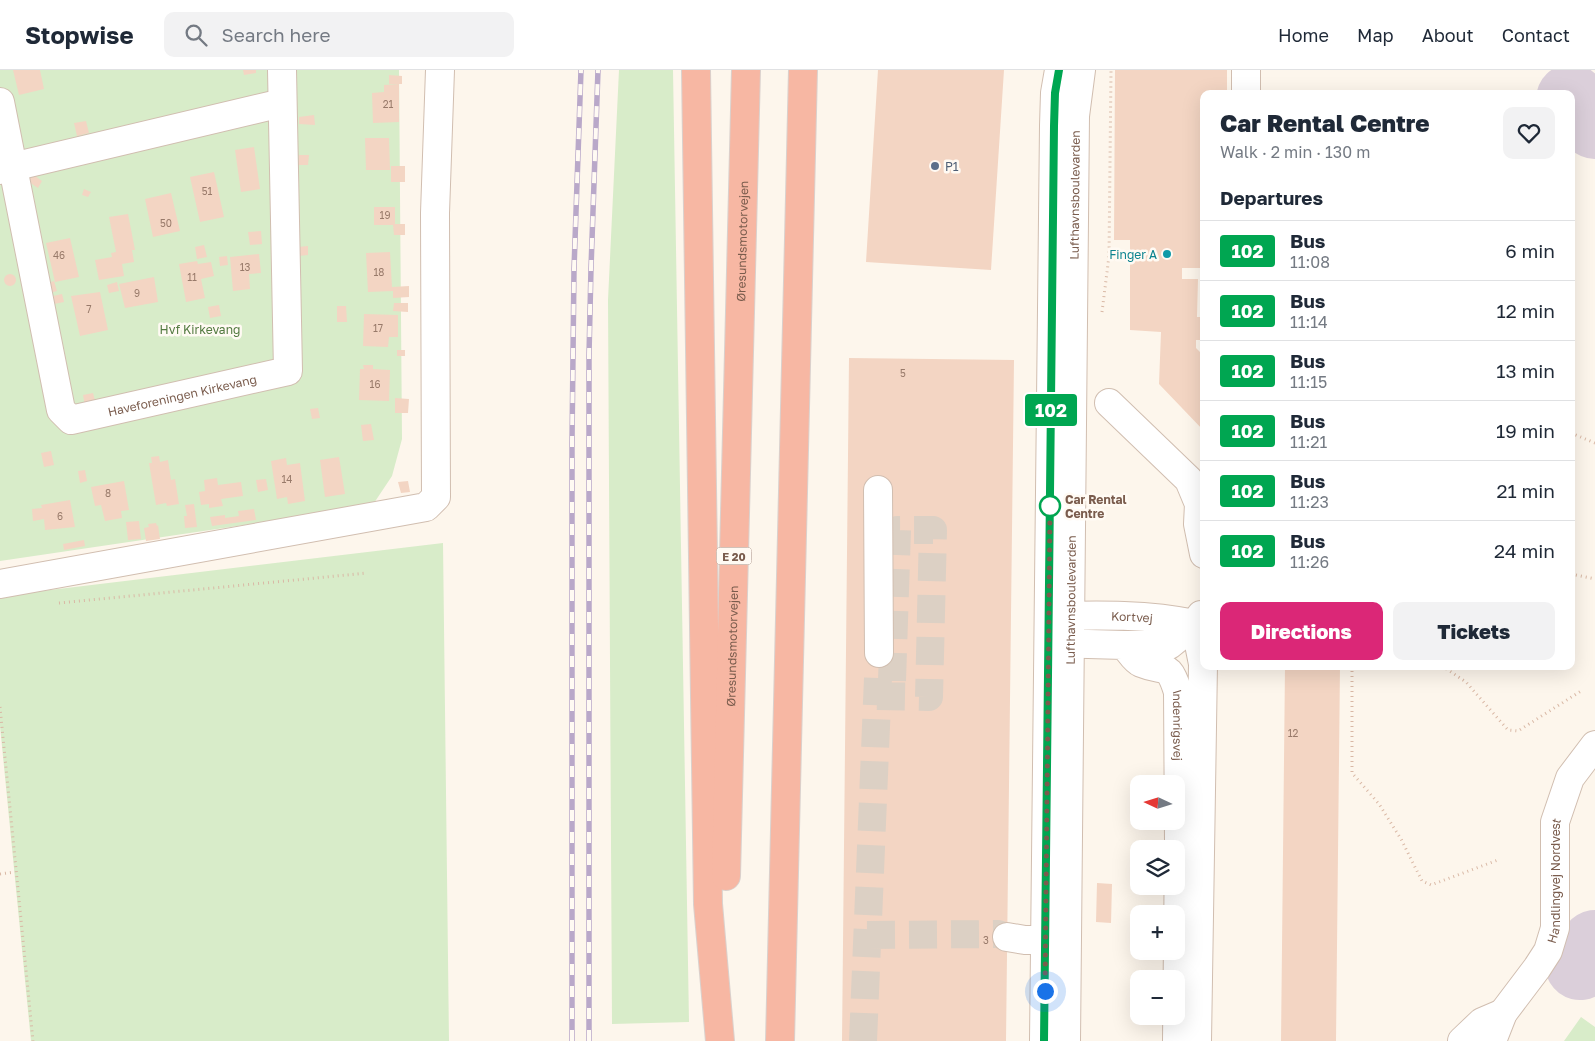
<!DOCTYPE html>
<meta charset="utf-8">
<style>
body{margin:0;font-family:"Golos Text",sans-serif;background:#f2f2f3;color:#1f2937;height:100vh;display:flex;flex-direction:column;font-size:19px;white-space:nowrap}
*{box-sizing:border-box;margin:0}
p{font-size:16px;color:#747a83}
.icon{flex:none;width:28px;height:28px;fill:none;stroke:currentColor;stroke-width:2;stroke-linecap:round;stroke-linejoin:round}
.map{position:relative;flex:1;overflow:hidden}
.sheet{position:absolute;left:1200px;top:20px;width:375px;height:580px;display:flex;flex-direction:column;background:#fff;border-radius:10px;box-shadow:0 5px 20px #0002}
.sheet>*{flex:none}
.badge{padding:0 10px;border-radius:4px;font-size:18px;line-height:32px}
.needle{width:32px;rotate:274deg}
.fabs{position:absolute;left:1130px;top:705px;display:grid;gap:10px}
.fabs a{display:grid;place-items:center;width:55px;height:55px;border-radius:10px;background:#fff;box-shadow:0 5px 20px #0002;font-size:25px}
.you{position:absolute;width:25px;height:25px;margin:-12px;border:4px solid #fff;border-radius:50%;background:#1a73e8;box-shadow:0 0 0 8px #1a73e833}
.map>.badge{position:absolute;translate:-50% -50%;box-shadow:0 0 0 2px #fff}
h2{padding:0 20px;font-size:19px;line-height:45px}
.round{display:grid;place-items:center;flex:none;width:52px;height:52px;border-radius:10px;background:#f2f2f3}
.summary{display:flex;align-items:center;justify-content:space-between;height:85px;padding:0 20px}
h1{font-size:24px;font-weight:800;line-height:38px}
.cta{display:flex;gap:10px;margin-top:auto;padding:10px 20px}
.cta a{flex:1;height:58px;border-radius:10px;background:#db2777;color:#fff;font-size:20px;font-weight:800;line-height:58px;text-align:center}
.cta a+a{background:#f2f2f3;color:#1f2937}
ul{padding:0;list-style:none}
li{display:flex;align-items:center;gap:15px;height:60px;padding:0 20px;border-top:1px solid #e0e1e3}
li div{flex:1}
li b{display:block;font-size:19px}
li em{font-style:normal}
li .badge{min-width:55px;font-weight:700;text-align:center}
header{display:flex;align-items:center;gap:30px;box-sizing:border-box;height:70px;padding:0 25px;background:#fff;border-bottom:1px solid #e0e1e3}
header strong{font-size:24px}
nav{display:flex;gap:28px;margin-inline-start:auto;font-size:18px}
.search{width:350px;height:45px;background:#f2f2f3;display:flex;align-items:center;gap:12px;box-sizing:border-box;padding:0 18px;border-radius:10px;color:#747a83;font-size:19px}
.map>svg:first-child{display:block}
.green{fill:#d8ecc9}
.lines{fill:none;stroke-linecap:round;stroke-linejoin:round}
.taxiway{stroke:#dbcfda;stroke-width:70}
.building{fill:#f3d5c3}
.minor-tunnel{stroke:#dcd0c4;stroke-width:28;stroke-dasharray:28 14;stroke-linecap:butt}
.minor-casing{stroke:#d1beb0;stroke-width:30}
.highway-casing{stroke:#dad1cd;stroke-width:30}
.path{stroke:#d9b8a5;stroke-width:3;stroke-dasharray:1 4;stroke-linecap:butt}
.minor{stroke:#fff;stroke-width:28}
.highway{stroke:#f7b7a3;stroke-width:28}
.rail-casing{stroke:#b9a8c9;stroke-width:5.5}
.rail{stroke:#fffaf3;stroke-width:4;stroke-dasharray:11;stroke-linecap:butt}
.line-casing{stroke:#fff;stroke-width:11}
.line{stroke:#00a651;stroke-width:8}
.walk{stroke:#7a5c4d;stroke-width:5;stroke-dasharray:0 9}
.service-dot{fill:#5c6f8a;stroke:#fffaf3;stroke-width:2}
.culture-dot{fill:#0f9aa8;stroke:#fffaf3;stroke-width:2}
.stop-dot{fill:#fff;stroke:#00a651;stroke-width:2.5}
.labels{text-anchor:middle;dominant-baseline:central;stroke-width:5;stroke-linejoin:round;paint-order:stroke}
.number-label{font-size:10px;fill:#987a6a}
.shield{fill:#fffaf3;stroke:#a28b7f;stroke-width:1}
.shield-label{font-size:11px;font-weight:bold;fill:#7a5c4d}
.service-label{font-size:12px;fill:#4e5e75;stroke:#fffaf3;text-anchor:start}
.street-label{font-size:12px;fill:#7a5c4d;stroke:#fffaf3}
.culture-label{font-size:12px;fill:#0d838f;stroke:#fffaf3;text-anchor:end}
.park-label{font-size:12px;fill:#537a41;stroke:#fffaf3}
.stop-label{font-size:12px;font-weight:bold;fill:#7a5c4d;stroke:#fffaf3;text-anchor:start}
</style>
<header>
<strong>Stopwise</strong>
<div class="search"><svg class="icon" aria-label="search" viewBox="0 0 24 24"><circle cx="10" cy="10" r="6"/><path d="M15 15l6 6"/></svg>Search here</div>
<nav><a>Home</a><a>Map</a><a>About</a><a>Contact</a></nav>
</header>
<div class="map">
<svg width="1595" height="971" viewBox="0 0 1595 971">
<rect width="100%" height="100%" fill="#fdf6ec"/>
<path class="green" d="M0 0H399L402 369 392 406 372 436 0 491Z
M619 0H673L689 952 612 954 608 230Z
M443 473 449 971H31L0 656V526Z
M1581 947 1595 957V971H1564Z"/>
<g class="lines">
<path class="taxiway" d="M1571 29 1595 54
M1580 895 1595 875"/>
</g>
<path class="building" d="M13 0H40L44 19 19 25Z
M243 0H256V3L244 5Z
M878 0H1004L991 200 866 192Z
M1115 0H1227V24H1204V198H1182V209H1198L1197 247H1204V270H1196V278L1204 286V361L1159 314 1161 262 1130 260V170H1114Z
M389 5 402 6V14H389Z
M399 14V52L373 53 372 23 384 22V15Z
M314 45 315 55 299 54V47Z
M86 51 89 63 77 66 74 53Z
M365 68H389L390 100H366Z
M254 77 260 119 241 122 235 80Z
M299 85H309L308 95H298Z
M391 96H405V112H391Z
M28 101 42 111 38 118 23 108Z
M214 102 224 147 200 152 190 107Z
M84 119 91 122 88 127 82 125Z
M171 123 180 161 153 167 145 129Z
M374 137H395V154H405V165H394L393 155H374Z
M128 144 135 180H132L134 192 122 194 124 206 99 210 95 190 112 187 111 183 116 182 109 147Z
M261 161 262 174 250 175 248 162Z
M70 168 79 207 55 212 46 173Z
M204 175 207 187 197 189 195 177Z
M308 176V185L298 186V177Z
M390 182 392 217 409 216V227L393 228V221L368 222 366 183Z
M259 184 261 203 249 204 250 219 233 221 230 187Z
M227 186 228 195 220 196 219 187Z
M197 191 198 194 211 192 214 206 201 209 205 228 186 232 179 194Z
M4 210a6 6 0 1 1 12 0a6 6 0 1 1-12 0Z
M154 207 158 232 125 238 119 214Z
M54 211 57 221 47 224 45 214Z
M117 212 119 221 109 223 107 215Z
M100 222 108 260 80 266 71 226Z
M62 224 64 232 54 234 53 226Z
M394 233H408V242L393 241Z
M219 235 221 246 210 248 208 237Z
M337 236H346L347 252H337Z
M364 244 398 245V267H389L388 277 363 276Z
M397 280H405V286H397Z
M849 288 1014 290 1006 971H842Z
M363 295H373V299L390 300 389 331 359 330 360 299H364Z
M93 323 96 334 85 336 83 325Z
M395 328 409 329 408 343H395Z
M318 338 320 348 312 349 310 339Z
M371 354 374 370 363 371 361 355Z
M51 381 54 395 44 397 41 383Z
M159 386 160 392 168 390 171 410 175 409 179 434 167 436 166 433 156 435 149 393H152L151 387Z
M339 387 345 424 325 427 320 390Z
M286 388 287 395 300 393 305 431 288 434 287 427 277 429 271 391Z
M85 400 87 411 80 413 78 401Z
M217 408 218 415 241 412 243 426 221 429 223 436 209 438V434L201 435 199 422 205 421 204 410Z
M266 409 268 420 258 422 256 410Z
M124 411 129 440 121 441 122 448 105 451 101 435 95 436 91 417Z
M408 411 410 422 401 423 398 412Z
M70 430 75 457 45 460 44 449 33 451 32 439 42 438 41 435Z
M194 434 197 457 185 458 184 446H187L185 435Z
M254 439 256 450 212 456 210 447 225 445V448L239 446 238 441Z
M139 451 141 469 128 470 126 452Z
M156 453 157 456 158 455 160 469 146 471 144 458 149 457 148 454Z
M84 470 85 476 64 480 63 474Z
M1285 596H1340L1336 971H1281Z
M1097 813 1112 814 1111 853 1096 852Z"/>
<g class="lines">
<path class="minor-tunnel" d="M877 626 929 627 933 460H897L892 611
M867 865 998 864 1007 867
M863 971 878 608"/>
<defs>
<g id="minor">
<path d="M1246 24V0"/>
<path id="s1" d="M0 32 61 340 71 350 288 301 282 0"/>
<path d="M0 100 282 33"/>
<path d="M1109 333 1189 410 1199 434 1198 454 1204 484"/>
<path d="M878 420 879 583"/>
<path d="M0 514 426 437 436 427 435 143 440 0"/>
<path id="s2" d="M1052 546C1100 545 1148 544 1195 554"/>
<path d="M1195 554 1203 594 1197 971"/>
<path id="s3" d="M1052 573 1124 575C1129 580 1134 590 1141 593 1165 603 1168 590 1178 622L1179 772 1177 971"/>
<path d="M1124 575H1169L1195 554 1201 545"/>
<path d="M1007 867 1025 870H1063"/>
<path d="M1044 971 1054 56 1055 23 1059 0"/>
<path id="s4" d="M1066 971 1075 46 1081 0"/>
<path d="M1462 971 1482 952 1503 943"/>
<path id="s5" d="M1492 971 1503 943 1537 898 1548 881 1555 858V752L1570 708 1595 675"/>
</g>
<g id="highway">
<path d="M696 0 708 834 720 971"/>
<path id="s6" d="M726 806 746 0"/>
<path d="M780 971 803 0"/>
</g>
</defs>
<use href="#minor" class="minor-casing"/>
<use href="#highway" class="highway-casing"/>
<path class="path" d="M1102 242 1109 186 1111 0
M1571 363 1595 373
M1571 504 1595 509
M59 533 367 503
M1352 596V703L1379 734 1401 769 1422 811 1431 815 1498 790
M1442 596 1466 612 1508 660 1518 661 1581 621
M0 637 33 971
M0 804 15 802"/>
<use href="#minor" class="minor"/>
<use href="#highway" class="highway"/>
<defs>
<path id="rail" d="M572 971V372L574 199 581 0
M589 971V285L591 198 598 0"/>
</defs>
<use href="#rail" class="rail-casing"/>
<use href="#rail" class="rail"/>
</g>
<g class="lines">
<defs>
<path id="line" d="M1044 971 1054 56 1055 23 1059 0"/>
</defs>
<use href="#line" class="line-casing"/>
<use href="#line" class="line"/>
<path class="walk" d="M1045 921 1050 436"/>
</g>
<circle class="service-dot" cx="935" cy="96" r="5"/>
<circle class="culture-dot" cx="1167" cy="184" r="5"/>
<circle class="stop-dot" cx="1050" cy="436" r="10"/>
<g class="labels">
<g class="number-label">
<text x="388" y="34">21</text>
<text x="207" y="121">51</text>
<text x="385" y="145">19</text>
<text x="166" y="153">50</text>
<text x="59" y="185">46</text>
<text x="245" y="197">13</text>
<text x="379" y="202">18</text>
<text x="192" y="207">11</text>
<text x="137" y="223">9</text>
<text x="89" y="239">7</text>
<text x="378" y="258">17</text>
<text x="903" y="303">5</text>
<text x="375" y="314">16</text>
<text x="287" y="409">14</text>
<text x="108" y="423">8</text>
<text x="60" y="446">6</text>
<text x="1293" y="663">12</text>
<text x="986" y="870">3</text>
</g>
<rect class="shield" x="716.5" y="477.5" width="35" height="17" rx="4"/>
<g class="shield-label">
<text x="734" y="486">E 20</text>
</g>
<g class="service-label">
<text x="945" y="96">P1</text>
</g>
<g class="street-label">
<text stroke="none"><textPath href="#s4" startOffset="846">Lufthavnsboulevarden</textPath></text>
<text stroke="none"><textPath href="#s6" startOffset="635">Øresundsmotorvejen</textPath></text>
<text stroke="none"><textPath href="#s1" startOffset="442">Haveforeningen Kirkevang</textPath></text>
<text stroke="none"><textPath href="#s4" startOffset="441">Lufthavnsboulevarden</textPath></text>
<text stroke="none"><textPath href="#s2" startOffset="80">Kortvej</textPath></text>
<text stroke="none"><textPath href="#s6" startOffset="230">Øresundsmotorvejen</textPath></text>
<text stroke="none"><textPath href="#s3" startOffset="182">Indenrigsvej</textPath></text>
<text stroke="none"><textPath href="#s5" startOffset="178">Handlingvej Nordvest</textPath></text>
</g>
<g class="culture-label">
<text x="1157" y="184">Finger A</text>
</g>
<g class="park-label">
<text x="200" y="259">Hvf Kirkevang</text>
</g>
<g class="stop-label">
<text x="1065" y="429">Car Rental<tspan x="1065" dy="14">Centre</tspan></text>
</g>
</g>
</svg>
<div class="fabs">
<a><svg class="needle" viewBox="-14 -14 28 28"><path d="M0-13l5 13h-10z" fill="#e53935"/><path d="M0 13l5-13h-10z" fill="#747a83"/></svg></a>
<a><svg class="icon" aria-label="layers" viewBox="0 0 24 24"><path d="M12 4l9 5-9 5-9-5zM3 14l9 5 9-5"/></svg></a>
<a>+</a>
<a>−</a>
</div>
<div class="you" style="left:1045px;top:921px"></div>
<b class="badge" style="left:1051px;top:340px;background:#00a651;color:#fff">102</b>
<section class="sheet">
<div class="summary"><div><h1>Car Rental Centre</h1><p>Walk · 2 min · 130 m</p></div><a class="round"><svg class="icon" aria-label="heart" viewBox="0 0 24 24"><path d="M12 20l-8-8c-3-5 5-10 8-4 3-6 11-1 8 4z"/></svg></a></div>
<h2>Departures</h2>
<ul>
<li><span class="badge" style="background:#00a651;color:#fff">102</span><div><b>Bus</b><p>11:08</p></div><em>6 min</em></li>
<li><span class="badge" style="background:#00a651;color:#fff">102</span><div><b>Bus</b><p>11:14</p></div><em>12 min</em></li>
<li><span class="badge" style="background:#00a651;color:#fff">102</span><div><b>Bus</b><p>11:15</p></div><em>13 min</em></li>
<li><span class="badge" style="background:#00a651;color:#fff">102</span><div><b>Bus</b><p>11:21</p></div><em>19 min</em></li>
<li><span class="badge" style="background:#00a651;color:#fff">102</span><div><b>Bus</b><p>11:23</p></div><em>21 min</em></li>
<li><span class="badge" style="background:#00a651;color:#fff">102</span><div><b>Bus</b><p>11:26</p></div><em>24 min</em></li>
</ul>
<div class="cta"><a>Directions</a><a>Tickets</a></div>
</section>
</div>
